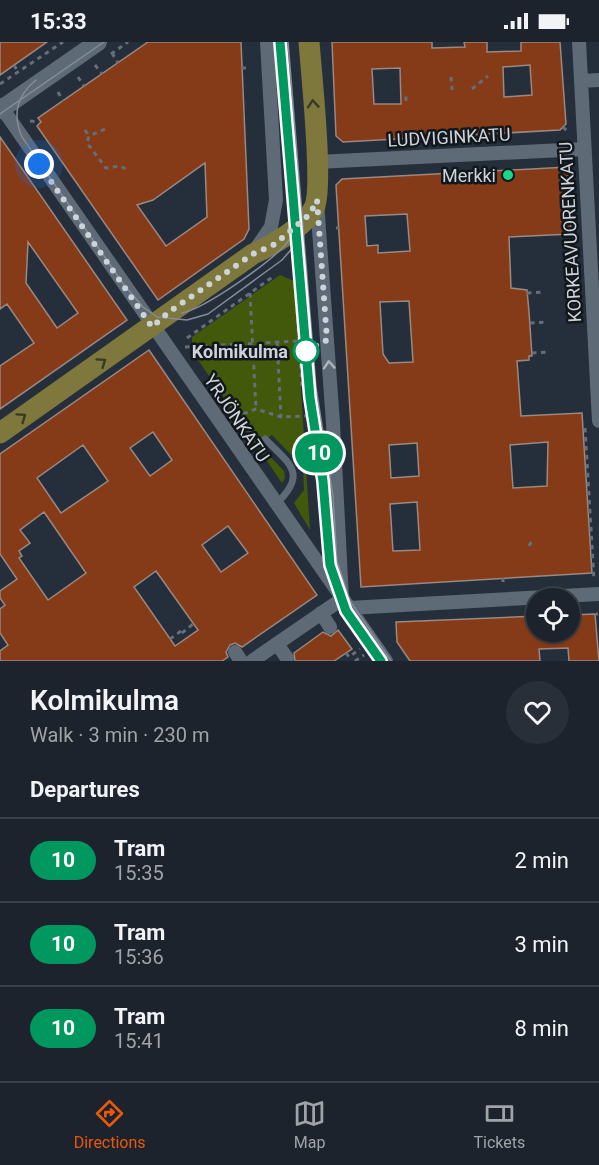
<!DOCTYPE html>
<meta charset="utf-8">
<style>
body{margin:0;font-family:Roboto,sans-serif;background:#292f38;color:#f1f3f6;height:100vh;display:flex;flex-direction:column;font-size:22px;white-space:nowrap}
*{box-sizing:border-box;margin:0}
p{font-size:20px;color:#a0a4a9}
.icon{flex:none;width:33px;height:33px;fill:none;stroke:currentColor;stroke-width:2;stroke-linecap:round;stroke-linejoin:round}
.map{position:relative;height:619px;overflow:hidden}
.details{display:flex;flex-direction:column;background:#1c232c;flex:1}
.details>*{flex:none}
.badge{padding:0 12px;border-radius:20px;font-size:21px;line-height:39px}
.controls{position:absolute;left:526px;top:546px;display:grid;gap:12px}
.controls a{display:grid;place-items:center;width:54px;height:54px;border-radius:50%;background:#1c232c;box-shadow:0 2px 4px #0004,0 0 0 2px #3a4048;font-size:30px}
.you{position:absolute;width:30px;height:30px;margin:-15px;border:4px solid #fff;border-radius:50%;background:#1a73e8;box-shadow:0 0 0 9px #1a73e833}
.map>.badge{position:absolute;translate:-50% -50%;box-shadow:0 0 0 3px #fff}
h2{padding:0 30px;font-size:22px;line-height:54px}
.round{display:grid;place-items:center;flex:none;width:63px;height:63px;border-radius:32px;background:#292f38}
.head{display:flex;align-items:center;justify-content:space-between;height:102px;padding:0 30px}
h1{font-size:28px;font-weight:600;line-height:45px}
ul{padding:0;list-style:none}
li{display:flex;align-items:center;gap:18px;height:84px;padding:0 30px;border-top:2px solid #3a4048}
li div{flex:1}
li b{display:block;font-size:22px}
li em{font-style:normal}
li .badge{min-width:66px;font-weight:700;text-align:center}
.status{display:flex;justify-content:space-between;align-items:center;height:42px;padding:0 30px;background:#1c232c;direction:ltr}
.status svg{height:16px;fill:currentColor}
.menu{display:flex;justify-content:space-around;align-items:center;height:84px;border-top:2px solid #3a4048;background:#1c232c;font-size:16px;color:#a0a4a9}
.menu a{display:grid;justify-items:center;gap:3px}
.menu .active{color:#ea580c}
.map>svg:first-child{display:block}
.green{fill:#42590c}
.building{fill:#853b18;stroke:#9b8881;stroke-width:1.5;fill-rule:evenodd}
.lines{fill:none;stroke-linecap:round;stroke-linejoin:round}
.path{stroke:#666e79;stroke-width:3;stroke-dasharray:4.5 4.5;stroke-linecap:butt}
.lane{stroke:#5f6a77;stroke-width:7}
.street{stroke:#5f6a77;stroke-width:14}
.secondary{stroke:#5f6a77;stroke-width:18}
.primary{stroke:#7f783c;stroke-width:21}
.tram{stroke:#848c96;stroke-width:1.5}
.oneway{stroke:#383927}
.oneway2{stroke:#acb4bd}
.line-casing{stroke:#fff;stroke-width:14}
.line{stroke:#00985f;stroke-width:9}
.walk{stroke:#cdd3db;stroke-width:6;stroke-dasharray:0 10.8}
.poi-dot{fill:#16d989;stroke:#12171c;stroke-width:2}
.stop-dot{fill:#fff;stroke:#00985f;stroke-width:3}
.labels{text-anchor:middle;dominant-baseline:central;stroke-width:5;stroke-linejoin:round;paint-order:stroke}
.street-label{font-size:18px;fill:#cdd3db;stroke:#12171c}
.poi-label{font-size:18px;fill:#cdd3db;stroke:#12171c;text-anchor:end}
.stop-label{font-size:18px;font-weight:bold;fill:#cdd3db;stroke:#12171c;text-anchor:end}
</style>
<div class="status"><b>15:33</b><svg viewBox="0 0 49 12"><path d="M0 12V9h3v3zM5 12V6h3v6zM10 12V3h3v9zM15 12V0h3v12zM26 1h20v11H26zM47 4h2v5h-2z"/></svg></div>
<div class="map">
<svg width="599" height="619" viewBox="0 0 599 619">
<rect width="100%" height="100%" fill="#252f3b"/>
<path class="green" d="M280 233 294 239 310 488 294 461 304 448 303 425 272 393 258 402 284 429 285 436 282 441 192 309V295Z"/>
<path class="building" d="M0 0H47L0 33Z
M148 0H241L249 187 244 197 158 258 37 84 41 80 38 76ZM205 121 207 175 166 204 137 163 153 158Z
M332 0H432V6L465 5 464 0H487V10L521 9V0H560L566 82 560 88 343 100 336 94ZM530 23 532 53 504 55 503 25ZM400 26 401 62H374L372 27Z
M0 95 127 278 0 367V324L34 301 7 262 0 267ZM28 200 78 271 57 286 26 241Z
M568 125 571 192 509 195 511 246 527 248 529 270 532 314H529V318L517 319 521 374 582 371 592 531 361 545 336 143 342 137ZM407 172 410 209 378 211V203L367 204 365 174ZM409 259 413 320 389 321 383 312 380 260ZM548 400 547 444 513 446 510 403ZM417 401 419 434 391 436 389 403ZM417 460 420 508 393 509 390 462Z
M149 308 317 553 242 605 235 601 230 603 226 610 228 615 222 619H0V609L8 603 0 591V567L5 563 0 556V549L17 537 0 512V412ZM153 390 172 418 150 434 130 406ZM83 403 108 439 61 471 37 436ZM44 470 86 531 48 558 19 516 22 514 19 509 30 501 20 488ZM228 484 248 511 221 530 202 503ZM156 529 198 588 175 604 134 545Z
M595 572 599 619H569L568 606 539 607 540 619H410L397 600 396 580 537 574V590H570V573Z
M338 588 352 607 334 619H295L294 611 323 590 331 594Z"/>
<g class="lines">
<path class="path" d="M112 11 118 21
M111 12 128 0
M14 23 18 30
M95 23 102 32
M242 26H246
M78 35 84 44
M451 35 452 48
M0 42 63 0
M472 47 488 34
M58 50 63 59
M406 59V50
M30 79 38 80
M563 85 568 90
M105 87 89 94 87 101 106 126 120 124 128 128
M85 88 89 94
M336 186H339
M294 223 302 346
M250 251 256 367
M527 251 545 250
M530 281 547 280
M187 296 274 234
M277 300 281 375
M185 305 299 299
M532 311 550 310
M235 375 256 367 281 375 306 374
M585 386 594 538
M529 504 533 497
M503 536V540
M596 572H598
M182 591 193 582
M170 597 181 589
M346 611 349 615 360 607
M355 619 364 613"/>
<path class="lane" d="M265 397C291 423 308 432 275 463"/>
<path class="street" d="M579 0 599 379
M581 39 599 38
M0 63 386 619
M316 120 584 107
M317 160 333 381 342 557
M255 208 271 185 276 158 267 0
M349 566 599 552
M321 571 330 585
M277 602 287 616
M235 610 241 619
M252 619 342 557"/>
<path class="secondary" d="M0 68 98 0"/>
<path class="primary" d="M0 391 253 212C271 204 305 185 314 166 324 147 311 28 309 0"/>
<path class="tram" d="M288 0 316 345 333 454 337 519 350 559 391 619
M36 38C17 53 12 73 22 95L124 243 143 265 157 275 187 278 208 272 282 218 296 202 301 184
M0 72 104 0
M182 271C206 266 276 217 290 197"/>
</g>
<defs><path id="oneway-chevron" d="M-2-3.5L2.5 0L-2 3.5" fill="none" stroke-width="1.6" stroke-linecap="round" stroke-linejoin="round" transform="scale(1.5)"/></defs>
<g class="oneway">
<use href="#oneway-chevron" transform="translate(313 62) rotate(-94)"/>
<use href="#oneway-chevron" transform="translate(102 320) rotate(-35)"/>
<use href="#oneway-chevron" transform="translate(22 375) rotate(-35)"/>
</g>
<use class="oneway2" href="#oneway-chevron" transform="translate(329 323) rotate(-94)"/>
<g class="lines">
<defs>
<path id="line" d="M280 0 310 356 323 439 330 523 346 569 381 619"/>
</defs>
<use href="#line" class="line-casing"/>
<use href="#line" class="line"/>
<path class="walk" d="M39 122 152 285 169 270 253 212 275 202 310 172 317 158 327 298 306 309"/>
</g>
<circle class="poi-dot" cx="508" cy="133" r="6"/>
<circle class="stop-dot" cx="306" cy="309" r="12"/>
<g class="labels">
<g class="street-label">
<text transform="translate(449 95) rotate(-3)">LUDVIGINKATU</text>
<text transform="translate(570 190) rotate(-93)">KORKEAVUORENKATU</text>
<text transform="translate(237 376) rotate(56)">YRJÖNKATU</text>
</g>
<g class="poi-label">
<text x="496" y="133">Merkki</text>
</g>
<g class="stop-label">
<text x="288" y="309">Kolmikulma</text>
</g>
</g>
</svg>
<div class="controls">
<a><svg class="icon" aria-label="locate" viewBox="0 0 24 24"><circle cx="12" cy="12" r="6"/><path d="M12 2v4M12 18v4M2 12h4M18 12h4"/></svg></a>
</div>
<div class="you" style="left:39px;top:122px"></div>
<b class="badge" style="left:319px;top:411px;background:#00985f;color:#fff">10</b>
</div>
<section class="details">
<div class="head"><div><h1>Kolmikulma</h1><p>Walk · 3 min · 230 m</p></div><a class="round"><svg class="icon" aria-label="heart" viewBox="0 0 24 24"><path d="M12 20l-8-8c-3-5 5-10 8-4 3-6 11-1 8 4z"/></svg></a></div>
<h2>Departures</h2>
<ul>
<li><span class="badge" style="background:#00985f;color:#fff">10</span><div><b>Tram</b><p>15:35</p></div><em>2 min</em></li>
<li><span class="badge" style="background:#00985f;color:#fff">10</span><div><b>Tram</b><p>15:36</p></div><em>3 min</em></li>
<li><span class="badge" style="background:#00985f;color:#fff">10</span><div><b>Tram</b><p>15:41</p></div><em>8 min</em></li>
</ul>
</section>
<nav class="menu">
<a class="active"><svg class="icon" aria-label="directions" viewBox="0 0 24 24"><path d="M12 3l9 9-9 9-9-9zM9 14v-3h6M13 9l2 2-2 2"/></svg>Directions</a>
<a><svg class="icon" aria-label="map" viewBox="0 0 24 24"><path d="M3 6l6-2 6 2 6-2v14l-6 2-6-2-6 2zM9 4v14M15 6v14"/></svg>Map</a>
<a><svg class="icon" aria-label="tickets" viewBox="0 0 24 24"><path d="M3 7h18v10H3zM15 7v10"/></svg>Tickets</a>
</nav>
